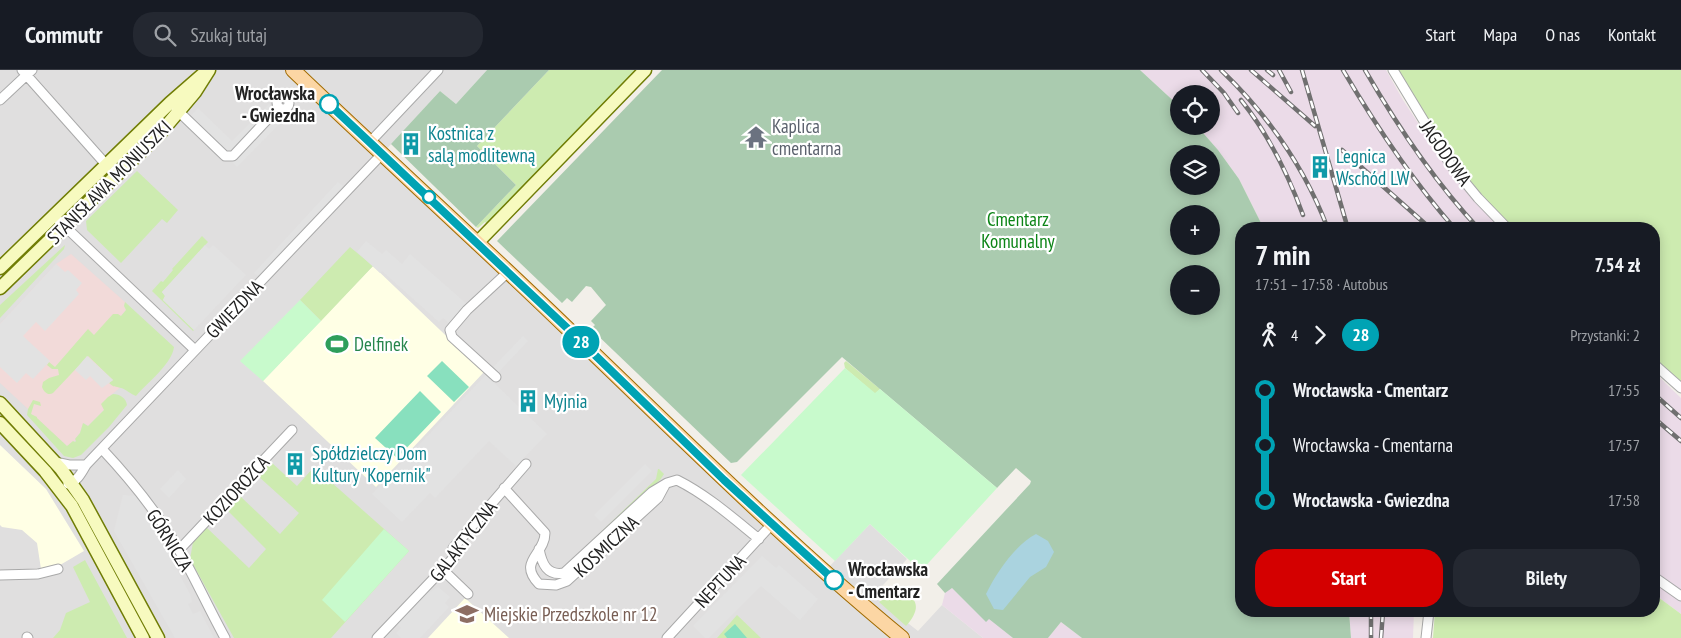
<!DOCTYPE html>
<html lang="pl">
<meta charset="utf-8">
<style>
body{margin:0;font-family:"PT Sans Narrow",sans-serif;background:#242831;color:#f1f3f6;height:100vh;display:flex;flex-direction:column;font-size:19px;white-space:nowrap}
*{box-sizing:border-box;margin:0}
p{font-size:16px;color:#9ea1a6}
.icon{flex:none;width:28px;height:28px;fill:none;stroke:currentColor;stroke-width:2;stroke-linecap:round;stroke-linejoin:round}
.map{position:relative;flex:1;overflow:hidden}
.drawer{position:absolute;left:1235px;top:152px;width:425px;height:395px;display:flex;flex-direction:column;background:#171b24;border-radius:20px;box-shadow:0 2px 12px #0003}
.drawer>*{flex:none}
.badge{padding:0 10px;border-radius:16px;font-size:18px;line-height:32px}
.fabs{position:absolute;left:1170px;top:15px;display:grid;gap:10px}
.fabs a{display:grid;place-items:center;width:50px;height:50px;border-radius:50%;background:#171b24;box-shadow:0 2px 12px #0003;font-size:25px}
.map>.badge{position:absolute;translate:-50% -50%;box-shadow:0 0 0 2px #fff}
.legs{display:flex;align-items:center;gap:8px;height:55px;padding:0 20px;font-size:16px}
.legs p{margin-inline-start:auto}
.summary{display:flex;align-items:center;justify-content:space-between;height:85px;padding:0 20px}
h1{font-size:28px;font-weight:700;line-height:38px}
.cta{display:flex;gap:10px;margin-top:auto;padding:10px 20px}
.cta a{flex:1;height:58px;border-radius:20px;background:#d40000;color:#fff;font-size:20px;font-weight:700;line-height:58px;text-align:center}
.cta a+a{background:#242831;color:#f1f3f6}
ul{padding:0 20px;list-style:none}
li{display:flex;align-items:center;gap:18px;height:55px;font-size:19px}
li i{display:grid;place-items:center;width:8px;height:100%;margin:0 6px;background:currentColor}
li i::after{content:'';width:12px;height:12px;margin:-6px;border:4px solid;border-radius:50%;background:#171b24}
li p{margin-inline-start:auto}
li:first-child i{background:linear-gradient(#0000 50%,currentColor 0)}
li:last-child i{background:linear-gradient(currentColor 50%,#0000 0)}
header{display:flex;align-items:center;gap:30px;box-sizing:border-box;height:70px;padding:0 25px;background:#171b24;border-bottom:1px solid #363941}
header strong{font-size:24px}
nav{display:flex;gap:28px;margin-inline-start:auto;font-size:18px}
.search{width:350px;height:45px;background:#242831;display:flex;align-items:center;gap:12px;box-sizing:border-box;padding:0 18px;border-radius:20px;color:#9ea1a6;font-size:19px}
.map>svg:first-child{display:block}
.residential{fill:#e0dfdf}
.commercial{fill:#f2dad9}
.industrial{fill:#ebdbe8}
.education{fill:#ffffe5}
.grass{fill:#cdebb0}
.cemetery{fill:#aacbaf;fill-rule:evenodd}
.park{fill:#c8facc}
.pitch{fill:#88e0be}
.parking{fill:#e2e2e2}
.water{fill:#aad3df}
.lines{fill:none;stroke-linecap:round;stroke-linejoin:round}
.street-casing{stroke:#a9a9a9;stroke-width:11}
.secondary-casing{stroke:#707d05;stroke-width:15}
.primary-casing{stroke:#a06b00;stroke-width:16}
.street{stroke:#fff;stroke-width:9}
.secondary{stroke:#f7fabf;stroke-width:12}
.primary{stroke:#fcd6a4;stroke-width:14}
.rail-casing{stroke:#707070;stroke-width:4.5}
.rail{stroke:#fff;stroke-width:2.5;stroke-dasharray:8;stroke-linecap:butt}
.line-1-casing{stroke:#fff;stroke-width:11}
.line-1{stroke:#00a3b4;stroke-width:8}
.stop-1-dot{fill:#fff;stroke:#00a3b4;stroke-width:2.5}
.labels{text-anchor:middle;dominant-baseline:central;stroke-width:4.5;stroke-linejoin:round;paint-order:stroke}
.stop-label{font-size:19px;font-weight:bold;fill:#222;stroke:#fff;text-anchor:end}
.worship-label{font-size:19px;fill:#5b616d;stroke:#fff;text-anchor:start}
.culture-label{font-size:19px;fill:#0d838f;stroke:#fff;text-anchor:start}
.street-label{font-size:19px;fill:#222;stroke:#fff}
.park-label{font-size:19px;fill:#0c8416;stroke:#fff}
.leisure-label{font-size:19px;fill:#27864d;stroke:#fff;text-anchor:start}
.education-label{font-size:19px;fill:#785e54;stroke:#fff;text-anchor:start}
</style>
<header>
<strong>Commutr</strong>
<div class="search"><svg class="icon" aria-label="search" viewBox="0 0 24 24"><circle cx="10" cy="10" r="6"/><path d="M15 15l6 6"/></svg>Szukaj tutaj</div>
<nav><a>Start</a><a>Mapa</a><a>O nas</a><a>Kontakt</a></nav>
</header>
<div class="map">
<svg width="1681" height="568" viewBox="0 0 1681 568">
<rect width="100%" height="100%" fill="#f2efe9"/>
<path class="residential" d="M0 0H487L456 34 440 21 383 83 827 499 870 454 907 489 873 526 918 561 942 535 983 568H0Z"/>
<path class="commercial" d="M71 184 125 232 124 236 126 240 121 246 118 317H121L111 325 104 340 88 356 84 353 83 354 80 363 75 369 76 370 67 376 31 344 28 339 0 313V254L56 194Z"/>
<path class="industrial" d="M1140 0H1386L1403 30 1433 76 1465 116 1504 159H1264L1239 109 1218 80 1197 56H1211V24H1179V36Z
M1654 302 1681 328V544L1654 524Z
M951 517 986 551 989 548 1013 568H983L942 535 945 523Z
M1349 541H1414L1413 568H1351Z
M1061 552 1082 568H1048Z"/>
<path class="education" d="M373 196 484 302 376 417 263 311Z
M0 375 46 419 84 481 60 495 41 499 37 473 22 460 2 457 0 455Z
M465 528 509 568H428Z"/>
<path class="grass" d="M549 0H639L489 156 485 152 478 158 476 157 516 115 477 76Z
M1397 0H1681V314L1654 290V159H1512L1478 123 1453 92Z
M137 101 178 140 167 153 162 149 121 193 87 160 86 151Z
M202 166 208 172 162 222 165 226 163 230 194 260 193 261 152 221 161 211 163 212 173 200 172 199Z
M65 175 64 179 0 248V235Z
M350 177 373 196 321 251 300 230Z
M125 232 174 277C172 294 147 313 136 326 130 324 126 319 121 318 115 316 114 318 109 313L113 310 88 286 53 323C48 326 44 322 42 317L43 312 49 308 59 305 58 299H52L47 295 49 292 55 297 88 259 94 265 113 244H118L121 246 126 240 124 236Z
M846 291 880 319 875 324 845 298 844 293Z
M113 324C120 324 126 328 127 335L109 357 81 385 73 388 64 386 27 345 28 339 33 330 40 332 41 336 34 334 31 344 37 347V348L67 376 73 371 75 372 76 371 75 369 80 363 83 353 88 356 104 340 101 334 108 327Z
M271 392 297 416 314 397 409 481 331 568H234L190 489 193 472 206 457 249 498 266 479 227 440 240 426 280 464 299 443 258 406Z
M658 399H659L664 404 660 410 579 483 656 409Z
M85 490 127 568H53L60 560 66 543 90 532 73 497Z
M901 522C921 528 919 542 906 556L879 532 892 523Z
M1654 524 1681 544V568H1433L1435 541H1654Z
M737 545 761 568H717Z"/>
<path class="cemetery" d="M487 0H549L477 76 516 115 476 157 391 74 440 21 456 34Z
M662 0H1140L1179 36V56H1197L1218 80 1239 109 1264 159H1241V541H1349L1351 568H1082L1061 552 1048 568H1013L989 549 986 552 952 518 945 523 937 514 1030 414 1031 411 1016 398 997 418 842 287 737 392 731 393 591 259 595 255 591 251 606 235 591 217 586 216 572 232 567 228 562 233 497 171ZM1179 84H1211V116H1179ZM1179 144H1211V176H1179ZM1179 204H1211V236H1179Z"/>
<path class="park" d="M300 230 321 251 263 311 240 291Z
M845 298 875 323 880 319 997 418 921 501 870 454 835 491 741 405Z
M384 459 409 481 345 552 322 530Z"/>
<path class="pitch" d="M442 291 469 317 454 332 427 306Z
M420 321 441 342 397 388 375 368Z
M735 554 747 568H727L724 564Z"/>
<path class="parking" d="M269 34 284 49 237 97 188 49 198 38 232 71Z
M338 112 343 116 259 207 254 203Z
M366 171 382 184 386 180 402 194 410 184 470 237 452 256 443 248 439 252 382 201 380 203 357 182Z
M205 175 209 179 213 175 246 205 194 260 163 230 165 226 162 222Z
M56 194 65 202 68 200 82 213 76 220 79 224 45 261 36 252 23 266 50 291 33 309 26 303 17 313 0 297V254Z
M237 223 241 226 213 255 210 252Z
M523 266 528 271 491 310 547 364 516 396 489 371 435 428 430 423 402 452 372 424Z
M87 286 113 310 109 313 102 318 90 306 86 310 75 300Z
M645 394 652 401 601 452 594 445Z
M178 400 186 409 169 428 160 419Z
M123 425 137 426 190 524 192 532 188 534 193 544 200 541 214 568H175L114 461Z
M762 486 776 498 779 495 818 529 800 550 761 516 709 568H705L693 556Z
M438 517 450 527 445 533 449 537 420 568H401L396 563 401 558 396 553 424 523H428Z"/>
<path class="water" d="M1036 464 1048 471 1054 482 1046 497 1030 507 1003 540 994 539 986 524C996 503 1015 475 1036 464Z"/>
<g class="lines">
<defs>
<path id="street" d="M22 0 110 99
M1393 0 1450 94 1478 128 1508 159
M277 33a6 6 0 1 1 12 0a6 6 0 1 1-12 0Z
M0 30 32 0
M176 39 225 86H233L279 37
M370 72 438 0
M54 146 195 280
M1654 294 1681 318
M496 307 452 267 450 260 467 240 508 202
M102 379C131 410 158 443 179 480 195 508 209 539 225 568
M55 392 69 395H86
M68 414C77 412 82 402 86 395L382 84
M504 418 545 463C545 485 517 491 539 514L556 515 567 511 658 428 665 415
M539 479C542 494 547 506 564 503L652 422 667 413 677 410C707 425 733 448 759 469
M179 480 292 360
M443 500 468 524
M0 505 38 504 58 499
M1654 507 1681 526
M27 567 28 568
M377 568 458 483 453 478 526 394
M667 568 772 454
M1426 568 1429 541"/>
<path id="secondary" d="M477 173 645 0
M0 198 170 33 202 5
M0 218 162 61 195 22 209 0
M0 333 61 399 83 430 158 568
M0 353 45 401 72 436 143 568"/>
<path id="primary" d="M293 0C384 87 477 171 567 258 677 363 784 471 902 568"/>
</defs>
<use href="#street" class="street-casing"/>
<use href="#secondary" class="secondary-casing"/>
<use href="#primary" class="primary-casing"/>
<use href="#street" class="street"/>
<use href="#secondary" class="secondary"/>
<use href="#primary" class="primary"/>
<defs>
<path id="rail" d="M1202 0 1224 23 1238 43
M1221 0C1268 45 1305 98 1328 159
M1251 0 1315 56
M1267 0 1273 5
M1279 0 1291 22
M1302 0 1348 159
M1343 0C1376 56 1412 110 1455 159
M1365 0C1398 57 1434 111 1479 159
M1241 30C1269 65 1288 104 1303 145
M1342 80 1431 159
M1654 324 1681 348
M1654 348 1681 371
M1371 541V568
M1381 568 1383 541"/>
</defs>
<use href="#rail" class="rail-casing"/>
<use href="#rail" class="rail"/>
</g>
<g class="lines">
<defs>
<path id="line-1" d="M329 34 566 257 724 410 834 510"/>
</defs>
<use href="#line-1" class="line-1-casing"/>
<use href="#line-1" class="line-1"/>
</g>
<defs>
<symbol id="temple-bare" viewBox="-9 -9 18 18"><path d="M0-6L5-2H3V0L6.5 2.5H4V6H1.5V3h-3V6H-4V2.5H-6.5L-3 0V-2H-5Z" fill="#6b7280" stroke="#fff" stroke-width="2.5" paint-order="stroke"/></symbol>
<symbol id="building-bare" viewBox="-9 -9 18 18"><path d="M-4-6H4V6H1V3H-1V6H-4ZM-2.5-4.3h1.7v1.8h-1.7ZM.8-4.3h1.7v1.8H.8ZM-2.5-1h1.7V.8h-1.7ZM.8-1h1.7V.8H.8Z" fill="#0f9aa8" stroke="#fff" stroke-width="2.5" paint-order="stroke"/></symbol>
<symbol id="stadium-bare" viewBox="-9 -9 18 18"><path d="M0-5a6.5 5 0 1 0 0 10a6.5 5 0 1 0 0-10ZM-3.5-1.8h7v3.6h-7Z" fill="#2e9e5b" stroke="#fff" stroke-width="2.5" paint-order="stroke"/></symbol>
<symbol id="school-bare" viewBox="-9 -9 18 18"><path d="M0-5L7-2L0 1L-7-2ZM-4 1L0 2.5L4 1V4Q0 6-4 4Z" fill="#8d6e63" stroke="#fff" stroke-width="2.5" paint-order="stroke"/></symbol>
</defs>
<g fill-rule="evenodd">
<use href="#temple-bare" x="740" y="51" width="32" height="32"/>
<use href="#building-bare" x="395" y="58" width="32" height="32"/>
<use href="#building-bare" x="1304" y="81" width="32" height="32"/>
<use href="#stadium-bare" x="321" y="258" width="32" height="32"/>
<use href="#building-bare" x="512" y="315" width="32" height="32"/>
<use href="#building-bare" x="279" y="378" width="32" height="32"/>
<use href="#school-bare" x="451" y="528" width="32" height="32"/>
</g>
<g class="stop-1-dot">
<circle cx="329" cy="34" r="9"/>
<circle cx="429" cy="127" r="6"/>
<circle cx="834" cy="510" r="9"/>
</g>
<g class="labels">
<g class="stop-label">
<text x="315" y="23">Wrocławska<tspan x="315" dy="22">- Gwiezdna</tspan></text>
<text x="848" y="499" text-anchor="start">Wrocławska<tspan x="848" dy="22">- Cmentarz</tspan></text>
</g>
<g class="worship-label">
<text x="772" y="56">Kaplica<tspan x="772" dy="22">cmentarna</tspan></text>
</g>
<g class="culture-label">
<text x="428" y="63">Kostnica z<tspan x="428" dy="22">salą modlitewną</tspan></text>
<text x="1336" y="86">Legnica<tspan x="1336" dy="22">Wschód LW</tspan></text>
<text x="544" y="331">Myjnia</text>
<text x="312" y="383">Spółdzielczy Dom<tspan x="312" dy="22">Kultury "Kopernik"</tspan></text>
</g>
<g class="street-label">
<text transform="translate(1446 83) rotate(55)">JAGODOWA</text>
<text transform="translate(109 112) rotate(-45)">STANISŁAWA MONIUSZKI</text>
<text transform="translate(234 239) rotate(-46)">GWIEZDNA</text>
<text transform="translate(236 420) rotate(-47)">KOZIOROŻCA</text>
<text transform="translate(170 470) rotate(58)">GÓRNICZA</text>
<text transform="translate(463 471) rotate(-52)">GALAKTYCZNA</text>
<text transform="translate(606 476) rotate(-43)">KOSMICZNA</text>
<text transform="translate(720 511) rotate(-47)">NEPTUNA</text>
</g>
<g class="park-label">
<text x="1018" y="149">Cmentarz<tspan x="1018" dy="22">Komunalny</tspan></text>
</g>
<g class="leisure-label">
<text x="354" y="274">Delfinek</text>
</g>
<g class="education-label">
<text x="484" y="544">Miejskie Przedszkole nr 12</text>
</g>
</g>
</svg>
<div class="fabs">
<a><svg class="icon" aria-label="locate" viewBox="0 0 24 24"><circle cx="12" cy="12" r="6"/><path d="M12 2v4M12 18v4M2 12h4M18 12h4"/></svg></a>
<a><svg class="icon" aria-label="layers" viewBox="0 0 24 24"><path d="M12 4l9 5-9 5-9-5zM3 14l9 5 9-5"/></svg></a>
<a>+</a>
<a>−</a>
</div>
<b class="badge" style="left:581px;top:272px;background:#00a3b4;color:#fff">28</b>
<section class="drawer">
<div class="summary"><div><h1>7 min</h1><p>17:51 – 17:58 · Autobus</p></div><b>7.54 zł</b></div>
<div class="legs"><svg class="icon" aria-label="walk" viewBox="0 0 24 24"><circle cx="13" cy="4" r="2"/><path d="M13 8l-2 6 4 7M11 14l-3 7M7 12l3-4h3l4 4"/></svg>4<svg class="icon" aria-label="forward" viewBox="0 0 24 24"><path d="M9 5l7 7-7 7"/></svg><b class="badge" style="background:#00a3b4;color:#fff">28</b><p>Przystanki: 2</p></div>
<ul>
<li><i style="color:#00a3b4"></i><b>Wrocławska - Cmentarz</b><p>17:55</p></li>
<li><i style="color:#00a3b4"></i><span>Wrocławska - Cmentarna</span><p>17:57</p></li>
<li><i style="color:#00a3b4"></i><b>Wrocławska - Gwiezdna</b><p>17:58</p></li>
</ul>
<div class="cta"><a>Start</a><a>Bilety</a></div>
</section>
</div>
